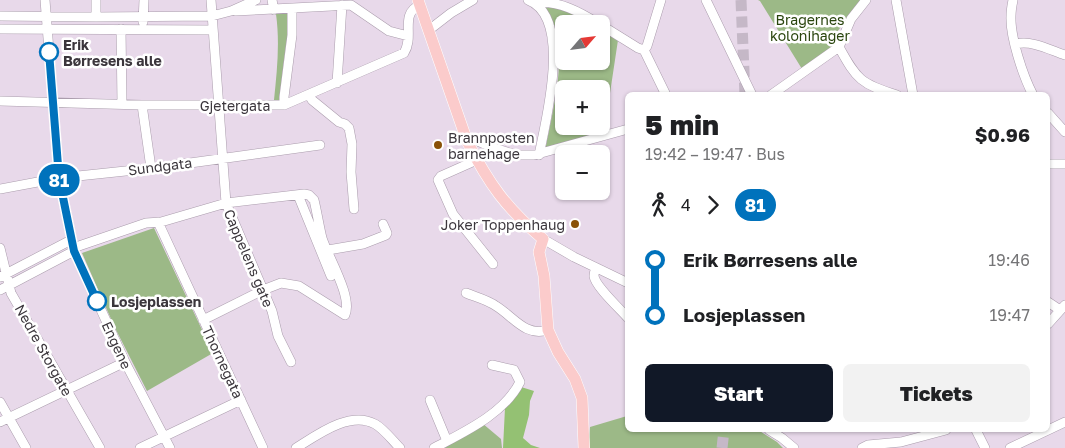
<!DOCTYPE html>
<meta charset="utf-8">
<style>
body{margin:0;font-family:"Golos Text",sans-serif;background:#f2f2f2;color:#202124;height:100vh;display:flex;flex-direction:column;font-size:19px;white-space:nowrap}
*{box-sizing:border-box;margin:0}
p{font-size:16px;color:#757577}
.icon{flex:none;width:28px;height:28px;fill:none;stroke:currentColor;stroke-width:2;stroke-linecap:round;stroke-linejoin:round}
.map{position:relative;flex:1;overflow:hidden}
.sheet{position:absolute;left:625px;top:92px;width:425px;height:340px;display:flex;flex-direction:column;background:#fff;border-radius:8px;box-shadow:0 1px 4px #0004}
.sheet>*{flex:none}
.badge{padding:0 10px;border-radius:16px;font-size:18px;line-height:32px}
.needle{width:32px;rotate:62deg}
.buttons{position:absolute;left:555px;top:15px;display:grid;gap:10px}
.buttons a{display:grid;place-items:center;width:55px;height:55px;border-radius:8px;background:#fff;box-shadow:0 1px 4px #0004;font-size:25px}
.map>.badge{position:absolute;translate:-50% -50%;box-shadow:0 0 0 2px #fff}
.legs{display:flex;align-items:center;gap:8px;height:55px;padding:0 20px;font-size:16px}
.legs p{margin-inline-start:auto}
.head{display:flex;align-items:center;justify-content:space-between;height:85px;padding:0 20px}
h1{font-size:28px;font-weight:800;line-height:38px}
.action{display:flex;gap:10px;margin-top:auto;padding:10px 20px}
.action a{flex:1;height:58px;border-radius:8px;background:#111827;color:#fff;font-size:20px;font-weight:800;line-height:58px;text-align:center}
.action a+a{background:#f2f2f2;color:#202124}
ul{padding:0 20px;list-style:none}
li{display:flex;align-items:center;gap:18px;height:55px;font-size:19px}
li i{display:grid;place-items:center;width:8px;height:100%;margin:0 6px;background:currentColor}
li i::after{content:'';width:12px;height:12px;margin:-6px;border:4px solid;border-radius:50%;background:#fff}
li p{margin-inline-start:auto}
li:first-child i{background:linear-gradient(#0000 50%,currentColor 0)}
li:last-child i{background:linear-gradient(currentColor 50%,#0000 0)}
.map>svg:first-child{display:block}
.green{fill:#9cb987;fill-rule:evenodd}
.forest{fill:#94c173}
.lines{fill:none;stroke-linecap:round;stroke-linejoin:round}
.major-tunnel{stroke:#c5b8c7;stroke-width:11;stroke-dasharray:11 5.5;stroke-linecap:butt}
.minor-casing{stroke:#ab9dad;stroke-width:10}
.major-casing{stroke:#fff;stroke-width:12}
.minor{stroke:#fff;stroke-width:9}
.major{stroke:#fbcbcb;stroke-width:11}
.line-1-casing{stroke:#fff;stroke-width:11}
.line-1{stroke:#0072bc;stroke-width:8}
.stop-1-dot{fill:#fff;stroke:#0072bc;stroke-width:2.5}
.poi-dot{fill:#8a5107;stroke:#fff;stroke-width:2}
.labels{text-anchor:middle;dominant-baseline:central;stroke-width:5;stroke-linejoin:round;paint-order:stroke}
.park-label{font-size:14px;fill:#29440d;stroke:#fff}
.stop-label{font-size:14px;font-weight:bold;fill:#3b363c;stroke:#fff;text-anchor:start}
.street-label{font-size:14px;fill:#3b363c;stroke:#fff}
.poi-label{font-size:14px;fill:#3b363c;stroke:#fff;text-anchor:start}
</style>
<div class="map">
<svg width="1065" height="448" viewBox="0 0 1065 448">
<rect width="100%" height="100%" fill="#e8d9ea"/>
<path class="green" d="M758 0H863L836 33V43L827 53 802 69 760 1Z
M544 5C557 3 579 17 591 24H564V61H601V30L618 40 604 133 545 151C552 113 564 72 557 33 555 24 548 14 544 5ZM564 89H601V126H564Z
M286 12 288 13 289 34 286 45 279 100 276 101 274 100C277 71 280 43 276 14Z
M154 228 213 353 147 391 115 328 82 253Z
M627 416 628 430H758L777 442 783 448H588L590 427Z
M482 423 501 439 502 448H440Z"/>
<path class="forest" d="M521 387 534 391 530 401 529 415 523 438 531 445 540 448H503L505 408 513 400Z"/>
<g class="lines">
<path class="major-tunnel" d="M741 0 745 95
M722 448 724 430"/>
<defs>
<path id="minor" d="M45 0 59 178 74 251 125 362 170 448
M211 0 226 203 272 311 278 336 291 362
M272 0 274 10
M528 0C573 17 546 120 539 155
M706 0 752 95
M896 0 913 95
M1013 0C1012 5 1011 11 1011 16 1010 37 1023 76 1033 95
M536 3C558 0 580 12 599 24
M235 11 351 5 389 31 408 36
M0 16 96 17 212 16 231 11 256 0
M96 17V0
M143 22 144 0
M601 25 638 48 644 50 666 95
M0 29 213 30
M121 29 122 104
M429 30 451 13 473 0
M1016 44C1032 40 1050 50 1065 55
M839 47C857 80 861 84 897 95
M644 50 647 46 661 0
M337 83 342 5
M309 95 312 100 339 122 345 124 349 128 352 144 351 172 354 209
M771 95 839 47 851 19 866 0
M0 101 142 105H284L404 53C415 36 399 14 420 5
M142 105 151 168
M284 105V97L292 35V9
M1048 113 1065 132
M467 141 475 140 491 147 516 155H534L628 129
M477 160 441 176 438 180 453 214 493 264
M1048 164H1065
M0 189 59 178 154 168 320 145
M298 195 331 276
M158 222 263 448
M543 239 574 257 628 283
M0 248 11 293 100 448
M73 248 146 223 161 222 226 203 304 194 309 195 314 200C317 212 319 226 322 238 328 257 353 297 345 315L299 286 281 283 263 290 203 320
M328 250 363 244 386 235 387 233 383 224
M596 268C595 271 594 272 594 276 595 286 620 309 628 318
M0 277 71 240
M0 290 74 251
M466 293C476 297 488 300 496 306 514 317 525 337 548 330
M1048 302 1060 310
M1048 324 1065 305
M430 400 447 441
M0 402 26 448
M0 422 125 362
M769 430 782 438 794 448
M976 430 985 448
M140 448 241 400
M296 448C317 435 350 410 375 424 384 429 392 440 400 448
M434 448C464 432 504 414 520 382L514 370 492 365
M862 448 868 445 901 442 946 430
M1010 448 1065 422"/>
<path id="major" d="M418 0 467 141C489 184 506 208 543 239L539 252 544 276 548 330 558 352 575 379 582 398 584 448"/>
</defs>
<use href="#minor" class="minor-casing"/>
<use href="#major" class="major-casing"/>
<use href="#minor" class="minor"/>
<use href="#major" class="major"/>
</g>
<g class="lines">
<defs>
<path id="line-1" d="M49 52 59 178 74 251 97 301"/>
</defs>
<use href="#line-1" class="line-1-casing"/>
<use href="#line-1" class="line-1"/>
</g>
<g class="stop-1-dot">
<circle cx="49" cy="52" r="9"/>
<circle cx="97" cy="301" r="9"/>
</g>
<g class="poi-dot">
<circle cx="438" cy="145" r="5"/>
<circle cx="575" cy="224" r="5"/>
</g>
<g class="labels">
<g class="park-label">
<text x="810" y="19">Bragernes<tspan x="810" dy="16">kolonihager</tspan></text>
</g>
<g class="stop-label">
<text x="63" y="44">Erik<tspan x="63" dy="16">Børresens alle</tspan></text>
<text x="111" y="301">Losjeplassen</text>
</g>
<g class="street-label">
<text x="235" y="105">Gjetergata</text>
<text transform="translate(160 166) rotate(-7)">Sundgata</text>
<text transform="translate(249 258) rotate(67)">Cappelens gate</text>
<text transform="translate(117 345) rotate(65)">Engene</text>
<text transform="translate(44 350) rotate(61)">Nedre Storgate</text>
<text transform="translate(223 362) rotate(65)">Thornegata</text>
</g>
<g class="poi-label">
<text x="448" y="137">Brannposten<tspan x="448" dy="16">barnehage</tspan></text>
<text x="565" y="224" text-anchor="end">Joker Toppenhaug</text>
</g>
</g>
</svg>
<div class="buttons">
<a><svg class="needle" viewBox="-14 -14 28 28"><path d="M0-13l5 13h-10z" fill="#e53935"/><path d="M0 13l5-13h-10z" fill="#757577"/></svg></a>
<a>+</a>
<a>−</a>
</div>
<b class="badge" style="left:59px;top:180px;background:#0072bc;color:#fff">81</b>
<section class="sheet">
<div class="head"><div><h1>5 min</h1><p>19:42 – 19:47 · Bus</p></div><b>$0.96</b></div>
<div class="legs"><svg class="icon" aria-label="walk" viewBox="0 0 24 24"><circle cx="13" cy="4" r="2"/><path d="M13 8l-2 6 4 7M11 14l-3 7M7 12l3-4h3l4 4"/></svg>4<svg class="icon" aria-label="forward" viewBox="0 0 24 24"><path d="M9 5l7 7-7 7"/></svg><b class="badge" style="background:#0072bc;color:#fff">81</b></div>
<ul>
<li><i style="color:#0072bc"></i><b>Erik Børresens alle</b><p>19:46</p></li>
<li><i style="color:#0072bc"></i><b>Losjeplassen</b><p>19:47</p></li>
</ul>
<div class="action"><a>Start</a><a>Tickets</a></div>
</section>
</div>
